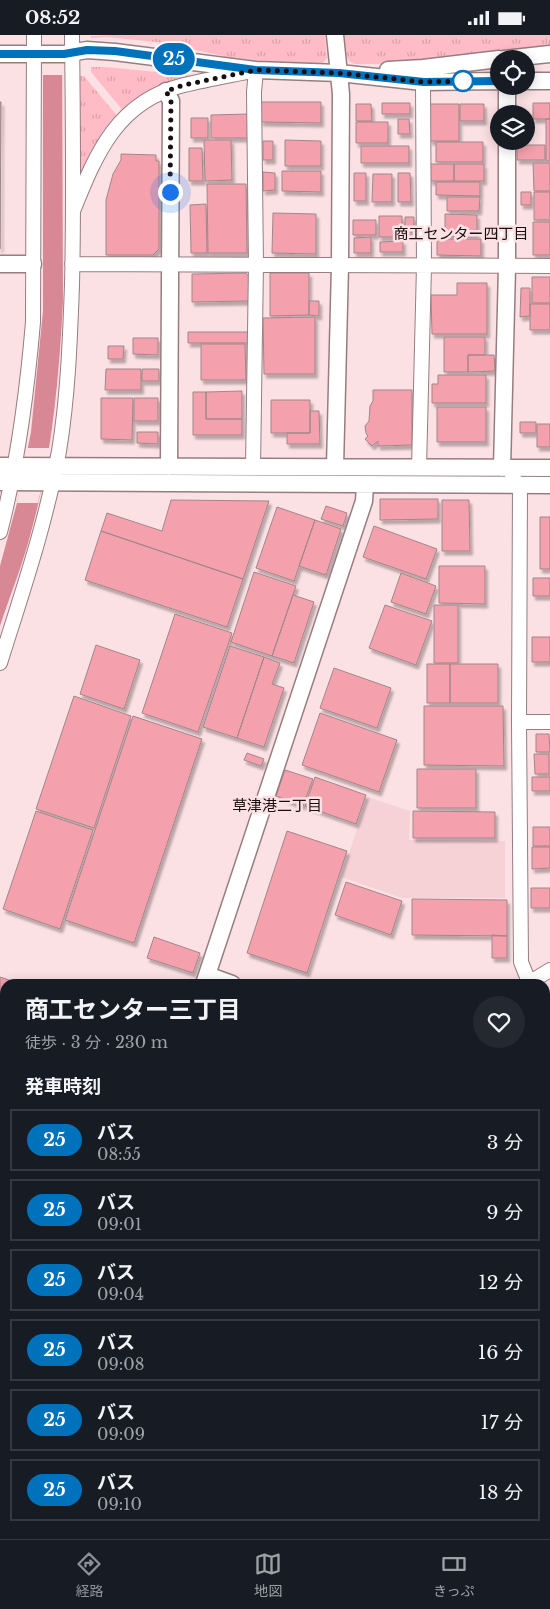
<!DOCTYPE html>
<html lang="ja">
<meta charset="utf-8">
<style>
body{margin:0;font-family:"Libre Baskerville","Noto Sans JP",serif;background:#242831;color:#f1f3f6;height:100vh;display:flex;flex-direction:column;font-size:19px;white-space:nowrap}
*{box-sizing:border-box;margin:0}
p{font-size:16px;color:#9ea1a6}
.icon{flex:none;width:28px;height:28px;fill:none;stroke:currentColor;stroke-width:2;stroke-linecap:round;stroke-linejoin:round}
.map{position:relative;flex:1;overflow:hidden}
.sheet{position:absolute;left:0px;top:944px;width:550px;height:561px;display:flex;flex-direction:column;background:#171b24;border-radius:15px 15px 0 0;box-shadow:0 2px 12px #0003}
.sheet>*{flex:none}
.badge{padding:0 10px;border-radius:16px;font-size:18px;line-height:32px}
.buttons{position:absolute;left:490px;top:15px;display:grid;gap:10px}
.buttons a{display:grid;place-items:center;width:45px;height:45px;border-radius:50%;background:#171b24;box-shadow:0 2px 12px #0003;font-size:25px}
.you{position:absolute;width:25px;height:25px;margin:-12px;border:4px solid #fff;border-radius:50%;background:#1a73e8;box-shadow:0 0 0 8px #1a73e833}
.map>.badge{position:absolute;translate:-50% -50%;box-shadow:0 0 0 2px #fff}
h2{padding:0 25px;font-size:19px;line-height:45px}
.round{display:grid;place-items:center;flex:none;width:52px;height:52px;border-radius:26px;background:#242831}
.headline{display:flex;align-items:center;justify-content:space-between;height:85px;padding:0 25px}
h1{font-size:24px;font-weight:700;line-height:38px}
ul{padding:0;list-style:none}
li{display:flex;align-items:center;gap:15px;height:62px;margin:0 10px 8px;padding:0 15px;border:2px solid #363941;border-radius:0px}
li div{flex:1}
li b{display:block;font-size:19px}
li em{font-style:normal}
li .badge{min-width:55px;font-weight:700;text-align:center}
.status{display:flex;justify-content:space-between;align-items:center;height:35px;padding:0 25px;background:#171b24;direction:ltr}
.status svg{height:14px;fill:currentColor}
.dock{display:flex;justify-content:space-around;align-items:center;height:70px;border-top:1px solid #363941;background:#171b24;font-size:14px;color:#9ea1a6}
.dock a{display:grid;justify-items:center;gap:2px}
.dock .on{color:#8c9099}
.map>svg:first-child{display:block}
.built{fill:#f6d2d7}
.grass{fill:url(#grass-tufts)}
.water{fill:#d88794}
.pier{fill:#fce1e4}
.building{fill:#f4a0ad;stroke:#a0878a;filter:url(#shadow)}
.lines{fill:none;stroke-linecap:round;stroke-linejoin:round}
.minor-casing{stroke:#967d80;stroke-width:16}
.tertiary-casing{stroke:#967d80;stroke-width:19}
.minor{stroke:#fff;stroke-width:14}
.tertiary{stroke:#fff;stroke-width:16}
.line-casing{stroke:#fff;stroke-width:11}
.line{stroke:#0072bc;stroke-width:8}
.walk{stroke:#180f11;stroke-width:5;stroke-dasharray:0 9}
.stop-dot{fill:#fff;stroke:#0072bc;stroke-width:2.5}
.labels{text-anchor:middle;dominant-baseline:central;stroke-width:5;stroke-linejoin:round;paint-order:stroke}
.neighbourhood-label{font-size:15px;fill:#180f11;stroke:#fce1e4}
</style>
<div class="status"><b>08:52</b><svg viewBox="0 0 49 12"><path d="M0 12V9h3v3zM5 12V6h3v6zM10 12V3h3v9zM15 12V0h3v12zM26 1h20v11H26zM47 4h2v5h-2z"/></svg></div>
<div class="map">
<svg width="550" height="1504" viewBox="0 0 550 1504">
<defs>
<pattern id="grass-tufts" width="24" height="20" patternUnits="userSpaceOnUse" patternTransform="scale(1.25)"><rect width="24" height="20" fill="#ffbcc6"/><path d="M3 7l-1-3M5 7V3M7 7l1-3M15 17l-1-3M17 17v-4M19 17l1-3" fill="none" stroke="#daa0a9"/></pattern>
<filter id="shadow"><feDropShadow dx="2.5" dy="4" stdDeviation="1" flood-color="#0004"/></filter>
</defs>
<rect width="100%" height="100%" fill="#fce1e4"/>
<path class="built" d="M368 762 410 776 409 805 505 806V863H402L341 842Z"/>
<path class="grass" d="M116 0H325L327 23 323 28 285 29 227 22 165 8 107 2 91 3V1Z
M344 0H550V15L421 29H355C343 26 345 10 344 0Z
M91 32H106L198 41 124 77 91 37Z
M79 41H84L119 83 80 145Z"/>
<path class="water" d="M43 0H62L63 266C59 344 52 422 31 497 23 529 10 560 0 591V531L17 468 31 397 43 276Z
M0 1228 5 1230V1500H545V1466L550 1465V1504H0Z
M550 1311V1435L545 1411V1314Z"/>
<path class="pier" d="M42 0H64V40H42Z
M27 413H50L38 468H17Z"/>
<path class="building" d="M0 67H1L0 214Z
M261 67H321V88L261 87Z
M382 68H410V79H382Z
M533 68H550V84H533Z
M356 69H371L372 86H356Z
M430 69H459V106H430Z
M460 69H484V86H460Z
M249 79V103H211V80Z
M191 83H208V103H191Z
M398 84H409L410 99H398Z
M546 84H550V126H546Z
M356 87H388V108H356Z
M204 105H231L232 145 205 146Z
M285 105 321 106V131H285Z
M263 106H273V125H263Z
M436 107H483V127H436Z
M517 110H545V125H517Z
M361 111H409V128H361Z
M189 113H202L203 146H189Z
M121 119 156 120V126H159V214L153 220H106V165L113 139 121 125Z
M533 128H550V156H534Z
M430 129H454V146H430Z
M454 129H484V146H454Z
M282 136H321V157L282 156Z
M263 137 275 138V155L263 156Z
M354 138H366V166H354Z
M398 138H410L411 167H398Z
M373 139H392V167H372Z
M436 147H480V161L436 160Z
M207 149H246L247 218H208Z
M521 157H531V170H521Z
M534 157H550V185H534Z
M447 162H480L479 176H447Z
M206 169 207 218H191L190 170Z
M273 178 316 179V219L272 218Z
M445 179 477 180V202H445Z
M379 181H402V202H379Z
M405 182H414V197H405Z
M353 185H376V200H353Z
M533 187H550V220H533Z
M371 202V218H354V203Z
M437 204H481V221L437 220Z
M403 206V217H380V207Z
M246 238 249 242V266L192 267V239Z
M270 238H309V280L270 281Z
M532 242H550V268H532Z
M457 248H487V299H432L431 260H457Z
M521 253H530V281L520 282Z
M309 266H319V281L309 280Z
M530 269H550V295H530Z
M315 282V339H264L263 283Z
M188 297H248V308H188Z
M444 302H485V320H468V337H444Z
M133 303H158V320L133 319Z
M201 309H245L246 345H201Z
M108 311H124L123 324H108Z
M468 320H494L495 336 468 337Z
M106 334H141V355H105Z
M142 334H159V346H142Z
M438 340H486V368H432V349H438Z
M373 355H412V410L378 411V406L372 411 365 404 368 401 366 398 365 391 369 386 370 371 373 366Z
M242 356V384H206V357Z
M193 357H206V384H242V400H193Z
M101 363H133L132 405 101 404Z
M134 363H158V386H134Z
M271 365H310V398H271Z
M437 372H486V407H437Z
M310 376H319L320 409H287V398H310Z
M520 387H536V398H520Z
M537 389H550V412H537Z
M137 397H158V409L137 408Z
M380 464H438V484L380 485Z
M171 465 269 466 243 544 101 496 107 478 162 496Z
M442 465H469L470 516H442Z
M326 471 347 478 343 491 321 484Z
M277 472 315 485 294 546 256 533Z
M540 482H550V534H540Z
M315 485 341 494 326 540 299 531Z
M374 491 437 514 426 544 363 522Z
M101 496 243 544 227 592 85 545Z
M439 531H485V569L439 568Z
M254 537 296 551 272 621 231 607Z
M401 538 436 551 426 579 391 567Z
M533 543H550V561H533Z
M293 560 314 567 294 628 272 621Z
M385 570 432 586 416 630 369 613Z
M434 570H458V628H434Z
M175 579 232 598 198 697 142 678Z
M532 602H550V627H532Z
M96 610 140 625 124 674 80 659Z
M230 611 264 622 237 703 203 692Z
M264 622 280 628 272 649 284 653 264 712 237 703Z
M427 629H450V668H427Z
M450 629H498V668H450Z
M334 633 391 653 377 693 320 673Z
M74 661 131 681 94 793 36 774Z
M424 671H503L504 731 424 730Z
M320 678 397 705 379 757 302 730Z
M133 681 202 704 134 908 65 885Z
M536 699H549L550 717H536Z
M247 718 264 724 261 731 244 725Z
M534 719H549V739H535Z
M417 734H476V773H417Z
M285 735 313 744 303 771 276 761Z
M315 742 366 760 356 789 305 771Z
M532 742H550V756H532Z
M36 776 93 795 60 894 3 874Z
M413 776 495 777V803H413Z
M533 792H550V811H533Z
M287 796 347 816 307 938 247 918Z
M532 812H550V833L532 834Z
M346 847 402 866 391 900 335 880Z
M531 853H550V873H531Z
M412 864 507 865V901L412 900Z
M492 900 507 901V923H492Z
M154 902 200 918 193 938 147 923Z
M0 942 21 949H5V999L0 997Z
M550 993V1013L545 1016V996Z
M0 1005 5 1007V1071L0 1070Z
M550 1013V1085L545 1088V1016Z
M550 1090V1107L545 1099V1093Z
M0 1093 5 1095V1123L0 1121Z
M545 1099 550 1107V1165L545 1168Z"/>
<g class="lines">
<defs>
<path id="minor" d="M73 176C96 119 117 66 184 50 208 44 232 40 256 35L254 57 256 230 253 432
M72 229 550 231
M419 433 424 231 423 47
M512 443 520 450 519 687 521 927 529 947
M0 497C18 428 27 358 33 287L34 0
M0 628C22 558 46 488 59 416 68 361 70 305 72 250 74 167 73 83 72 0
M519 687H550
M527 949 550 935
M545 1237 550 1234"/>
<path id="tertiary" d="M335 0 341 59 340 230 335 432
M0 19H64L87 15 115 17 256 35 339 38 423 47 499 46
M504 24 550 19
M388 35 423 33 499 24
M526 46H550
M166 56 171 66 169 432
M507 79V51
M0 229H33
M0 431 550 433
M502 433 507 232V106
M0 447 550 450
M207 940 232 949
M204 949 364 466 365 450
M0 1140 5 1141"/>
</defs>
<use href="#minor" class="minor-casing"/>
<use href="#tertiary" class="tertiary-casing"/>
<use href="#minor" class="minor"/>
<use href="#tertiary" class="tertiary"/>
</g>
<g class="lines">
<defs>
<path id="line" d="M0 19H64L87 15 115 16 256 35 339 38 424 47 499 46"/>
</defs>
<use href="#line" class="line-casing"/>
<use href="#line" class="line"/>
<path class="walk" d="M170 157 171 66 166 56 184 50 256 35 339 38 424 47 463 46"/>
</g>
<circle class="stop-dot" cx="463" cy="46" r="10"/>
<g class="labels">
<g class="neighbourhood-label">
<text x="461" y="198">商工センター四丁目</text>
<text x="277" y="770">草津港二丁目</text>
</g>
</g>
</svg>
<div class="buttons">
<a><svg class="icon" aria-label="locate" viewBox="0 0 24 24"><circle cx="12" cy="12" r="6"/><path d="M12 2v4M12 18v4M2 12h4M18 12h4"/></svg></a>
<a><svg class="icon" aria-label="layers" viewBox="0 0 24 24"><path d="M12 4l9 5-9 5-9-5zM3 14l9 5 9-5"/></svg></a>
</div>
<div class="you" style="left:170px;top:157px"></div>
<b class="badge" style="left:174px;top:24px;background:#0072bc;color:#fff">25</b>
<section class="sheet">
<div class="headline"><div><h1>商工センター三丁目</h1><p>徒歩 · 3 分 · 230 m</p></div><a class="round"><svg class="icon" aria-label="heart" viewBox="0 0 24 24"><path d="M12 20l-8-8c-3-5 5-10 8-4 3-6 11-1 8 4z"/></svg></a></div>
<h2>発車時刻</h2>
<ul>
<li><span class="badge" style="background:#0072bc;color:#fff">25</span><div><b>バス</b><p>08:55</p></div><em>3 分</em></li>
<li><span class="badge" style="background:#0072bc;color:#fff">25</span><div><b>バス</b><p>09:01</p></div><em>9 分</em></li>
<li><span class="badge" style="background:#0072bc;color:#fff">25</span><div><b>バス</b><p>09:04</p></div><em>12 分</em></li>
<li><span class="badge" style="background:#0072bc;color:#fff">25</span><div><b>バス</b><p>09:08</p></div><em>16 分</em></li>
<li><span class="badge" style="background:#0072bc;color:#fff">25</span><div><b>バス</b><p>09:09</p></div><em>17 分</em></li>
<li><span class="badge" style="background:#0072bc;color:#fff">25</span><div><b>バス</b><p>09:10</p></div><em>18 分</em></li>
</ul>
</section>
</div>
<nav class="dock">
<a class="on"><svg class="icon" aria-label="directions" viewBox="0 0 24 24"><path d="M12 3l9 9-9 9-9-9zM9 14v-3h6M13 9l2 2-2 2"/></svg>経路</a>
<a><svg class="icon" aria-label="map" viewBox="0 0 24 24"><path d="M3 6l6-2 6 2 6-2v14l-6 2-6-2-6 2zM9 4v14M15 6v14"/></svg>地図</a>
<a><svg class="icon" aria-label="tickets" viewBox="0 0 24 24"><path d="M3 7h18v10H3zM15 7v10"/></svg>きっぷ</a>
</nav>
